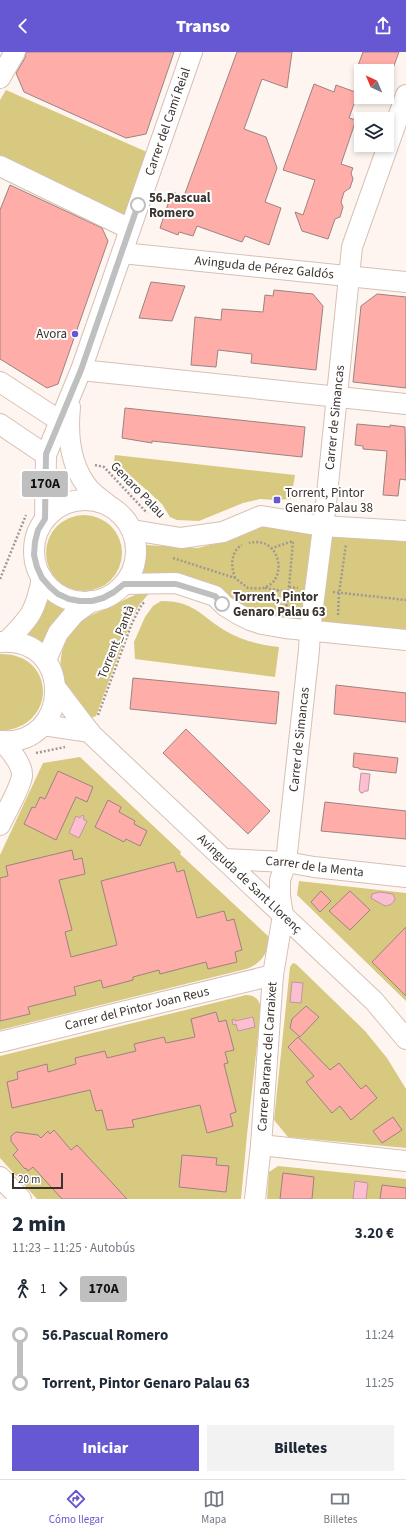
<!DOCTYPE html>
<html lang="es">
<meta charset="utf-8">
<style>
body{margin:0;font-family:"Source Sans 3",sans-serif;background:#f2f2f3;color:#1f2937;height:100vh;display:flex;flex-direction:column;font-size:15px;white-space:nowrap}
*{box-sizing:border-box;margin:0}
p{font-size:13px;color:#747a83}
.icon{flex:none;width:22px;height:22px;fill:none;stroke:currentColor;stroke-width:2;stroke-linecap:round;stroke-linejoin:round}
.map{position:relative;height:1147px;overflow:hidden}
.sheet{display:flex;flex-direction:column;background:#fff;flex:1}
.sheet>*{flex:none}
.badge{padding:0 8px;border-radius:3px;font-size:14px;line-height:26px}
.needle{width:26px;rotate:316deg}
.buttons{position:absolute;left:354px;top:12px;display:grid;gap:8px}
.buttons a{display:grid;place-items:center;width:40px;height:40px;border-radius:0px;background:#fff;box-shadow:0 2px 6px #0003;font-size:20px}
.scale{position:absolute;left:12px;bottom:10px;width:51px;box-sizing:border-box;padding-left:4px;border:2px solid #3a322d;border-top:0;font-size:11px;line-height:14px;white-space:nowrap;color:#3a322d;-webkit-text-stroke:3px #fff;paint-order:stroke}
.map>.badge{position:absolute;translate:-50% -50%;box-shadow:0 0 0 2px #fff}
.legs{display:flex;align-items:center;gap:6px;height:44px;padding:0 12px;font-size:13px}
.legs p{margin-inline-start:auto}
.head{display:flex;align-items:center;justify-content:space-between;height:68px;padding:0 12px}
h1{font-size:22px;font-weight:800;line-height:30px}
.primary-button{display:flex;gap:8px;margin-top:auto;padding:8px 12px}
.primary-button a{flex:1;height:46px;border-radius:0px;background:#6658d2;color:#fff;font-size:16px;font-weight:800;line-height:46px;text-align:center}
.primary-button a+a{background:#f2f2f3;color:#1f2937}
ul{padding:0 12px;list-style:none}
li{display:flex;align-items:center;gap:14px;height:48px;font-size:15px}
li i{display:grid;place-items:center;width:6px;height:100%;margin:0 5px;background:currentColor}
li i::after{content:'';width:10px;height:10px;margin:-5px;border:3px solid;border-radius:50%;background:#fff}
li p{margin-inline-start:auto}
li:first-child i{background:linear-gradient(#0000 50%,currentColor 0)}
li:last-child i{background:linear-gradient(currentColor 50%,#0000 0)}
header{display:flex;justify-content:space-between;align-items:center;height:52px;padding:0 12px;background:#6658d2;color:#fff;font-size:18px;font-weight:800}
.tab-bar{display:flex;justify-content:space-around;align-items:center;height:56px;border-top:1px solid #e0e1e3;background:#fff;font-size:11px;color:#747a83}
.tab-bar a{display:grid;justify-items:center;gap:2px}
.tab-bar .selected{color:#6658d2}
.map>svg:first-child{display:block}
.green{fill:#d7c97f}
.water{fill:#fbbfd1;stroke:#c195a0}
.building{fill:#ffada8;stroke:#9b8381}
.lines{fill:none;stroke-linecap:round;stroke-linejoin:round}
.minor-casing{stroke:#d6c0b4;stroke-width:22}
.path{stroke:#a19893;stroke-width:2.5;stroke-dasharray:2 2;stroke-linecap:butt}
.minor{stroke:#fff;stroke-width:20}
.line-1-casing{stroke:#fff;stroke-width:9}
.line-1{stroke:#bfbfbf;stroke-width:6}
.stop-1-dot{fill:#fff;stroke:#bfbfbf;stroke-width:2}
.poi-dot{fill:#6658d2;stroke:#fff;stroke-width:1.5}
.labels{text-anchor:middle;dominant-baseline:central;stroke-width:4;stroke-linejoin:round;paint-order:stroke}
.street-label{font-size:13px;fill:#3a322d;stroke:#fff}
.stop-label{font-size:13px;font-weight:bold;fill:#3a322d;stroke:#fff;text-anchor:start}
.poi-label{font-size:13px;fill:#3a322d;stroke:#fff;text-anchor:end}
</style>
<header><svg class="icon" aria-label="back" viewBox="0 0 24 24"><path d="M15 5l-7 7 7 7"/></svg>Transo<svg class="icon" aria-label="share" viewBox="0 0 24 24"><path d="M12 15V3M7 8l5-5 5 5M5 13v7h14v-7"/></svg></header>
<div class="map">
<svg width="406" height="1147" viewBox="0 0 406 1147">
<rect width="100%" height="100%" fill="#fef5f0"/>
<path class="green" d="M6 38 156 104 130 177 0 114V48Z
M115 403 295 423 291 447 275 448 260 447 243 451 199 469 177 468 170 465 162 452 114 409Z
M46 501a38 38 0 1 1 76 0a38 38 0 1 1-76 0Z
M263 473 406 490V579L273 566 141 523 146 493 198 496 222 490Z
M151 539 139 553 132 566 96 664 91 666C85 658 66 637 63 629 56 609 64 582 81 570 89 563 101 559 111 554 125 548 135 541 151 539Z
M45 543 52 550 67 558 44 597 24 585Z
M161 549C193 549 199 562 224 578 241 588 259 593 279 595L275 625 135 607 134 590 145 565 153 554Z
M0 602C56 601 58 674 2 679H0Z
M80 705 181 800 180 802 268 884C271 899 260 913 246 917L0 978V803L43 711Z
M299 829 406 841V949L297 843Z
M293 911 296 912 365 979 387 1006 406 1037V1096L288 1085 274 1068 290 915Z
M246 943C255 943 260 948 261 957L247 1083 241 1147H37L0 1106V1004Z
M278 1114 406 1127V1147H267L269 1120Z"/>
<path class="water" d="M361 721 370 722 368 739H365L363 741H361L359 738Z
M82 763 84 764 83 767 87 769 79 786 69 781 76 764 80 766Z
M380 840 393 842 395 847C393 852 390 853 385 854L371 846 372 842Z
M292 930 303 931 301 951 290 950Z
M253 965 255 975 238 979 236 972 233 973 232 968 234 967 235 969Z
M355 1129 368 1131 366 1147H353Z"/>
<path class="building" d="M26 0H174L146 82 126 86 24 40 16 21 25 6Z
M237 0H292L287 36 262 27 244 77 266 85 277 116 265 150 281 156 269 193 245 184 242 190 197 174 193 184 179 180 178 183 160 176 172 140 184 144Z
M363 0H399L392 19H356Z
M314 32 334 40 336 33 358 41 349 66 356 68 341 112 353 116 351 121 353 127 350 136 344 140 341 150 343 155 340 165 335 167 328 187 302 179 295 160 303 163 315 128 283 118Z
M10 133 102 176 108 189 58 332 47 336 0 307V158Z
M151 230 185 234 172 269 139 266Z
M274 238 313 242 323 254 316 318 251 311 252 302 218 298 216 315 191 313 195 265 221 268 222 257 263 260 265 243 273 244Z
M377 242 406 245V336L353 330 361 254Z
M125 356 305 375 302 405 152 389V391L122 386Z
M357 372 390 375V373L405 375 406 428 400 427 398 444 383 443 387 399 363 397V394L355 393Z
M133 626 279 640 276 672 130 657Z
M336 633 406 641V670L334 662Z
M186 677 270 759 248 782 163 701Z
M354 701 398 706 396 721 359 717V716L353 715Z
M58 719 93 735 87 750 76 745 56 788 24 772 32 755 35 756 40 745 45 747Z
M108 748 121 755 119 760 135 769 134 772 147 779 140 794 126 787 124 790 95 775Z
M325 750 406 759V787L321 779Z
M72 798 74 808 82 806 85 822 59 828 72 878 65 880 71 905 117 893 101 829 174 810 177 820 184 818 197 866 224 859 227 869 234 867 242 898 235 900 237 910 208 917 206 910 160 922 159 918 133 925V928L103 936 101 928 74 935 76 943 28 955 30 962 0 969V826L8 824 6 814Z
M321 839 331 849 320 860 311 850Z
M350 839 370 858 350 878 329 859Z
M406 875V944L372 910Z
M306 954 319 965 300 985 290 976 292 967Z
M216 960 219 970 226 968 234 998 225 1000 228 1011 224 1012 236 1060 230 1062 233 1074 207 1081 200 1053 132 1068 134 1075 107 1078 102 1058 96 1059 90 1038 12 1056 7 1030 18 1027 17 1020 47 1012 48 1020 76 1012 75 1006 105 999 107 1006 136 999 134 992 164 985 166 991 195 985 191 967Z
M298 985 330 1018 339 1011 361 1037 366 1033 377 1046 351 1068 340 1054 332 1061 306 1030 314 1024 288 995Z
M393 1065 402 1078 382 1091 373 1079Z
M54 1078 71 1098 77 1093 127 1147H62L33 1115 28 1119 26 1116 25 1117 13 1103 18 1098 11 1089V1084L16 1080 38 1083 41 1086 48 1079 50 1082Z
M182 1103 217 1106 216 1113 229 1114 226 1140 179 1135Z
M283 1121 314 1125 312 1147H280Z
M382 1133 406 1136V1147H380Z"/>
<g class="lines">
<defs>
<g id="minor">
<path d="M0 26 15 0"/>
<path d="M0 114 130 177"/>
<path id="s1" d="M122 201 406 230"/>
<path d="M81 318 406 352"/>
<path d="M0 330 60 369"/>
<path d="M70 355C67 385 70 415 90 438 95 443 102 448 107 452"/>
<path d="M0 372 46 403"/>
<circle cx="85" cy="499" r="51"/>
<path id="s2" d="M45 467 46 403 81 318 192 0"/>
<path d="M132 478 181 486 223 480 261 464 322 474 406 479"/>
<path d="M124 532 176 531 215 544 225 554 238 562 250 568 262 572 285 576 406 588"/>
<path d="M7 589C30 566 36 559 42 526"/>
<path d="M0 590C74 583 73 695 0 689"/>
<path d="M46 608 58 581 74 562 92 549"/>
<path id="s3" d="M56 636 91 682 374 949 406 987"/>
<path d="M43 673 90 680"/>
<path d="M0 773C6 760 20 737 22 724 23 712 9 697 2 689"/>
<path id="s4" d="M224 807 286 810 314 815 406 825"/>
<path id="s5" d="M0 990 273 923"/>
<path d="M261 1093 406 1109"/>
<path d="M0 1125 21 1147"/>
<path id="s6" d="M255 1147 261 1093 273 923 283 863 280 844V828L286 810 309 598 310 578 326 452 352 195 406 43"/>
</g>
</defs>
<use href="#minor" class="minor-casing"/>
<path class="path" d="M95 413 104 415 147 461
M173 506 235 526 248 536C253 536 259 537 263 536 289 529 281 483 249 491
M235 526C231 515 230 500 242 493
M0 527 26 463
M289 535 298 536
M265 536 288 540 289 535 293 489 272 496
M333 540 406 548
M286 558 288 540
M338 563 339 541 346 492
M98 663 132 571 142 552 145 550
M36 701 65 695"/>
<use href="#minor" class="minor"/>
</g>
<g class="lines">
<defs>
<path id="line-1" d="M138 153 81 318 46 402 45 467 38 478 35 490 34 503 37 515 42 526 50 535 58 542 69 547 80 549H92L103 546 114 540 124 532H176L215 544 222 552"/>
</defs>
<use href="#line-1" class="line-1-casing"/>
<use href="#line-1" class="line-1"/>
</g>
<g class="stop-1-dot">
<circle cx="138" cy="153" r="7"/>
<circle cx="222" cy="552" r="7"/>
</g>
<g class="poi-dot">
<circle cx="75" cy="282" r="4"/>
<rect x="273" y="444" width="8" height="8" rx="2"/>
</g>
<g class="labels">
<g class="street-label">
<text stroke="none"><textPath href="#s2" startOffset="419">Carrer del Camí Reial</textPath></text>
<text stroke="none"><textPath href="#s1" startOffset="143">Avinguda de Pérez Galdós</textPath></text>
<text stroke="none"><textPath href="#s6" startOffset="787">Carrer de Simancas</textPath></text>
<text transform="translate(138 438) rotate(46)">Genaro Palau</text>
<text transform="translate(116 590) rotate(-68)">Torrent_Pantà</text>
<text stroke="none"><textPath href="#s6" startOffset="463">Carrer de Simancas</textPath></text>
<text stroke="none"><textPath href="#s4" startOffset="91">Carrer de la Menta</textPath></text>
<text stroke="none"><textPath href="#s3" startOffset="276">Avinguda de Sant Llorenç</textPath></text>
<text stroke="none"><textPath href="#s5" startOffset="141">Carrer del Pintor Joan Reus</textPath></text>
<text stroke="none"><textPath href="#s6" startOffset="143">Carrer Barranc del Carraixet</textPath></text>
</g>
<g class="stop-label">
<text x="149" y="146">56.Pascual<tspan x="149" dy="15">Romero</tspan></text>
<text x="233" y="545">Torrent, Pintor<tspan x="233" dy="15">Genaro Palau 63</tspan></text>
</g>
<g class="poi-label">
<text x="67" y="282">Avora</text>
<text x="285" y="441" text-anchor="start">Torrent, Pintor<tspan x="285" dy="15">Genaro Palau 38</tspan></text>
</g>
</g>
</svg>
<div class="buttons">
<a><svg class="needle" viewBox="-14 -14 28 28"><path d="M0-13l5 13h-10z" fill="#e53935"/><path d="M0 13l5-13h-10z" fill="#747a83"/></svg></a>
<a><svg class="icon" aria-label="layers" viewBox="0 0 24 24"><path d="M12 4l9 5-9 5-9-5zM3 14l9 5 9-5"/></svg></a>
</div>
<div class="scale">20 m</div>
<b class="badge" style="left:45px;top:432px;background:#bfbfbf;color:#111">170A</b>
</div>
<section class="sheet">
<div class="head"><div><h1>2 min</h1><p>11:23 – 11:25 · Autobús</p></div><b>3.20 €</b></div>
<div class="legs"><svg class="icon" aria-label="walk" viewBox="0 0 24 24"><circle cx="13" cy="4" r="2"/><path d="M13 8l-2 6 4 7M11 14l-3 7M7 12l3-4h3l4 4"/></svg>1<svg class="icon" aria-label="forward" viewBox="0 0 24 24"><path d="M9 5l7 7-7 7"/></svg><b class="badge" style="background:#bfbfbf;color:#111">170A</b></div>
<ul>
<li><i style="color:#bfbfbf"></i><b>56.Pascual Romero</b><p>11:24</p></li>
<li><i style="color:#bfbfbf"></i><b>Torrent, Pintor Genaro Palau 63</b><p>11:25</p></li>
</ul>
<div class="primary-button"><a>Iniciar</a><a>Billetes</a></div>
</section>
<nav class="tab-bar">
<a class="selected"><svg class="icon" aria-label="directions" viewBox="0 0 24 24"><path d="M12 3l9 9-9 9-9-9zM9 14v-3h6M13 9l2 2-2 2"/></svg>Cómo llegar</a>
<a><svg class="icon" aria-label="map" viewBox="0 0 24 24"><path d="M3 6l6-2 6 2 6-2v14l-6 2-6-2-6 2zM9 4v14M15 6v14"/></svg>Mapa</a>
<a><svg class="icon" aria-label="tickets" viewBox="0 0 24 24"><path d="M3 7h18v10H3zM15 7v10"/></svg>Billetes</a>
</nav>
